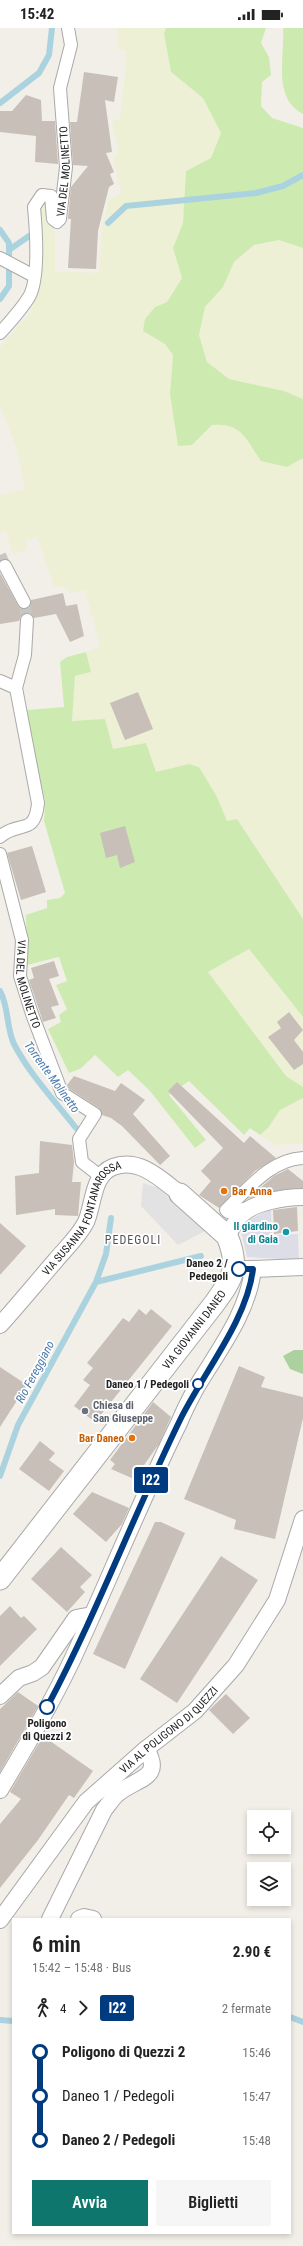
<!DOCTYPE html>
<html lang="it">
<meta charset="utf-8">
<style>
body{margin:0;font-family:"Roboto Condensed",sans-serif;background:#f6f6f6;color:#222;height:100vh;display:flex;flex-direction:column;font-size:15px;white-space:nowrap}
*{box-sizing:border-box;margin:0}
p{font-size:13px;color:#767676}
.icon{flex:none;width:22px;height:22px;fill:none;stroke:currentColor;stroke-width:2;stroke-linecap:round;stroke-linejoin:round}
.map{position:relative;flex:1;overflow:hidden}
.details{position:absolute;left:12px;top:1890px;width:279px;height:316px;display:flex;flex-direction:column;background:#fff;border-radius:0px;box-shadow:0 2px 6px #0003}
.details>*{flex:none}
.badge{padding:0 8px;border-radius:3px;font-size:14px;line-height:26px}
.fabs{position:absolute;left:247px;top:1782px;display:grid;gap:8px}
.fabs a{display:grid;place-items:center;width:44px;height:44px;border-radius:0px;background:#fff;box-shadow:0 2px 6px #0003;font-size:20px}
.map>.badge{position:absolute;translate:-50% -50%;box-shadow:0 0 0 2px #fff}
.legs{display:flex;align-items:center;gap:6px;height:44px;padding:0 20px;font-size:13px}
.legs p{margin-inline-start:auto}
.overview{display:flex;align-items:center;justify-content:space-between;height:68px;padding:0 20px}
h1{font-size:22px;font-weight:600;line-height:30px}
.primary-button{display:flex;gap:8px;margin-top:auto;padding:8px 20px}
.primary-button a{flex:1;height:46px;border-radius:0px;background:#0f766e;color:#fff;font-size:16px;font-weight:600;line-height:46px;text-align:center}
.primary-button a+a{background:#f6f6f6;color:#222}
ul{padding:0 20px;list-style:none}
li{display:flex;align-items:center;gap:14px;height:44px;font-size:15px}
li i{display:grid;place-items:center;width:6px;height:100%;margin:0 5px;background:currentColor}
li i::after{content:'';width:10px;height:10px;margin:-5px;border:3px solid;border-radius:50%;background:#fff}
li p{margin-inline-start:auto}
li:first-child i{background:linear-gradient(#0000 50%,currentColor 0)}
li:last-child i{background:linear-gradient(currentColor 50%,#0000 0)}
.status{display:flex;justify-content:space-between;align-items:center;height:28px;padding:0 20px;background:#fff;direction:ltr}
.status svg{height:11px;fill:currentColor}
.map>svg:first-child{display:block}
.farmland{fill:#eef0d5}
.grass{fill:#cdebb0}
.forest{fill:#add19e}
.parking{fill:#e2e2e2}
.plaza{fill:#dddde8}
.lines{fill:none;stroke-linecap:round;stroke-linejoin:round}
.stream{stroke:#aad3df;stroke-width:6}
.building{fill:#c7bfb8}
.pedestrian-tunnel{stroke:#c8c6c1;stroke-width:12;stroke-dasharray:12 6;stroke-linecap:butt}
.pedestrian-casing{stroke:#a9a9a9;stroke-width:14}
.minor-casing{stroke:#a9a9a9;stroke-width:18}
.tertiary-casing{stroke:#a9a9a9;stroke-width:23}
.pedestrian{stroke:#fff;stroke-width:12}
.minor{stroke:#fff;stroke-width:16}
.tertiary{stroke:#fff;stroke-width:21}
.line-1-casing{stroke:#fff;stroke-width:9}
.line-1{stroke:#003b80;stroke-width:6}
.food-dot{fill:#e8710a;stroke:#fff;stroke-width:1.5}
.culture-dot{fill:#0f9aa8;stroke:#fff;stroke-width:1.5}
.stop-1-dot{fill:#fff;stroke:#003b80;stroke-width:2}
.worship-dot{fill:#6b7280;stroke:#fff;stroke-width:1.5}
.labels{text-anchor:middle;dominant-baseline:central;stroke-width:3.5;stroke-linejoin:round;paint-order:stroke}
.street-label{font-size:11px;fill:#222;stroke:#fff}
.food-label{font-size:11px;font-weight:bold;fill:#c56008;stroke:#fff;text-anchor:start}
.culture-label{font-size:11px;font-weight:bold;fill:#0d838f;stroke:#fff;text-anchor:end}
.stop-label{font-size:11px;font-weight:bold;fill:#222;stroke:#fff;text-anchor:end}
.worship-label{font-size:11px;font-weight:bold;fill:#5b616d;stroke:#fff;text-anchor:start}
.water-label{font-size:12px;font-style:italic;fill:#4a7aab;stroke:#fff}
.neighbourhood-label{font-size:12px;letter-spacing:1px;fill:#555;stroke:#fff}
</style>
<div class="status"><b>15:42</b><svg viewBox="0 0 49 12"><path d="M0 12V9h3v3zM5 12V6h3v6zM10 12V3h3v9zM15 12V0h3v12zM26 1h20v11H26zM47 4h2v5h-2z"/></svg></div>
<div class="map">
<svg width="303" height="2218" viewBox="0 0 303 2218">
<rect width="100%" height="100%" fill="#f2efe9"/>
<path class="farmland" d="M118 0H166L164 5 171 44 203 70 221 105 211 130 186 143 183 195 173 220 182 249 167 274 155 279 165 316 173 327 170 366 192 417 212 397 225 396 238 400 261 433 287 439 303 430V891L237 791 227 794 216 767 199 739 189 736 156 745 113 721 72 693 75 648 91 644 86 624 100 619 85 562 70 565 65 559H54L37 509 26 512 27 521 13 527 6 503 0 505V467L25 461 17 422 0 377V319L31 284 38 261 41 179 47 175 55 207V243L99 245 102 200 109 171 121 166 113 129 118 125 112 92H120L126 35 125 22 117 21Z
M279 212 303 220V371L284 363 229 351 207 334 199 307 205 279 223 259 234 234 254 217Z
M249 921 303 989V1059L286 1048 208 944Z
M303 1070V1116L275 1117 260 1107 268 1100 280 1082Z"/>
<path class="grass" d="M166 0H266L261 15 269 29 271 47 262 54 261 78 272 90 303 100V220L279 212 254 217 234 234 223 259 205 279 199 307 207 334 229 351 284 363 303 371V430L287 439 261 433C245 411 243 395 212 397L192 417 178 418 170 366 173 327 165 316 143 303 145 291 155 279 167 274 182 250 173 220 183 195 186 143 211 130 221 105 203 70 171 44 164 5Z
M283 0H303V86C272 70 285 28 283 0Z
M86 624 91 644 75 648 72 693 105 691 113 721 146 715 156 744 189 736 199 739 216 767 227 793 237 791 303 891V989L249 921 208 944 286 1048 303 1059V1070L280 1082 268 1100 260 1107 250 1100 244 1107 189 1053 169 1067 206 1112 195 1120 150 1063 128 1042 118 1049 95 1027 80 1041 69 1045 48 1001 61 994 59 987 67 981 56 957 67 953 59 929 27 937 26 887 47 880V872L60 870 65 865 44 793 45 772 36 739 27 682 64 679 60 634 67 629Z"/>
<path class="forest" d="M294 1322H303V1346L290 1341 283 1328Z"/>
<path class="parking" d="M143 1155 158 1160 207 1202 178 1217 141 1178Z"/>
<path class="plaza" d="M271 1181 272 1207 298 1206 299 1232 247 1229 241 1203 249 1192Z"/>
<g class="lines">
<path class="stream" d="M0 75 39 45 49 27 52 0
M108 195 126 178 256 165 283 158 303 147
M0 202 9 215V258L0 271
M9 222 29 208
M0 963C9 979 6 999 14 1016 30 1047 55 1073 76 1100
M96 1254 201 1228
M0 1448 18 1397 96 1254 106 1226 111 1190
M290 1989 303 1994
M0 1992 13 1993"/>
</g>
<path class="building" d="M84 44 118 49 114 74 105 72 112 124 106 125 114 144 110 146 114 156 109 159 98 203 96 241 68 240 71 191H68L71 159 88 138 73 137 70 94H77Z
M26 67 41 72 42 93H55L58 136 35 134 36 108 0 104V83H12Z
M0 545 20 581 28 580 31 572 63 565 66 578 77 576 84 608 70 614 56 586 34 590 31 586 27 585 21 588 19 593 0 596Z
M138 664 153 701 125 712 110 675Z
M125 798 135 834 120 840 117 827 106 830 100 805Z
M32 818 46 864 21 872 7 825Z
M54 933 59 948 49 951 59 977 51 979 56 990 43 994 29 952 34 950 31 940Z
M289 984 303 1002 294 1012 303 1024V1036L294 1042 268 1009 281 1000 277 994Z
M74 1048 115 1063 121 1055 145 1072 133 1086 170 1128 160 1137 122 1098 111 1090 102 1087 99 1080 68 1060 67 1057Z
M177 1054 244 1115 250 1108 276 1130 255 1143 219 1180 199 1167 211 1153 201 1143 223 1120 168 1063Z
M40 1113 72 1117 74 1134 72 1154H81L78 1188 55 1187V1181L16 1187 15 1148 39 1145Z
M288 1141 303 1153V1160L268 1164 247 1171 274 1148Z
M297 1179 298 1203 274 1206 273 1182Z
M0 1195 26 1218 0 1247Z
M139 1281 146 1287 151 1281 172 1298 95 1394 74 1378 90 1357 83 1352 93 1340 87 1335 123 1290 129 1294Z
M239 1338 265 1349 261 1359 303 1369V1390L275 1511 234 1501 236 1492 184 1471Z
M0 1339 27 1357 0 1399Z
M153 1374 171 1389 159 1416 134 1451 111 1441 115 1436 110 1432Z
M40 1413 55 1425 49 1432 64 1443 49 1463 19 1441Z
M92 1464 129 1480 122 1496 106 1514 73 1486Z
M155 1494H161L185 1505 125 1641 93 1626Z
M61 1519 92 1547 80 1559 85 1564 67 1584 31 1551Z
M221 1528 258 1552 177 1675 140 1651Z
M10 1578 21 1590 24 1588 37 1601 0 1638V1588Z
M18 1664 38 1678 0 1744V1681Z
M226 1666 250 1690 233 1706 209 1682Z
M43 1708 93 1743 74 1770 69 1767 38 1812 0 1860V1796L21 1771 10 1764Z"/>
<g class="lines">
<path class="pedestrian-tunnel" d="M0 527 5 538
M24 574 27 592"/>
<defs>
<g id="pedestrian">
<path d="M0 230 34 248"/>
<path id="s1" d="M0 305C10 294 21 282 29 269 40 250 36 201 34 179L42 167 51 168 53 191 57 194 60 191 66 139 60 60 71 17 68 0"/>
<path d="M5 538 24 574"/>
<path d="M0 653 16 660"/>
<path d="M0 809C18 792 35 809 38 775L16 660 25 627 27 592"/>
<path id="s2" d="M0 826 22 912 20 948 32 986 62 1065 95 1086 79 1111 82 1134 100 1148"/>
<path d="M250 1180 228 1184 226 1182C247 1162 271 1131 303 1130"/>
</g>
<g id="minor">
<path d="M227 1208C231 1201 236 1193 241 1187 254 1174 285 1169 303 1169"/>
<path d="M253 1241 303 1239"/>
<path id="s3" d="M0 1297C19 1276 37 1254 56 1232 66 1220 79 1208 86 1194 94 1176 92 1147 113 1139 139 1129 161 1151 180 1166"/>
<path d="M0 1668 19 1650 33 1645 42 1639 76 1590 92 1587"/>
<path d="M0 1762C26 1719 52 1675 73 1630 109 1552 141 1472 179 1395 184 1383 190 1371 196 1360 218 1323 248 1285 253 1241H235"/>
<path d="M50 1891 104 1782C108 1777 112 1771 116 1767 134 1750 165 1752 146 1721"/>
<path d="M79 1891 84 1889 93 1891"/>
<path id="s4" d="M0 1892 86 1774 146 1721 195 1683 236 1637 277 1572 303 1491"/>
</g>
<g id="tertiary">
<path id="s5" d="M0 1551 214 1276C233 1250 240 1239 227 1208L180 1166"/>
</g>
</defs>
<use href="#pedestrian" class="pedestrian-casing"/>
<use href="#minor" class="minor-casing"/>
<use href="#tertiary" class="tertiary-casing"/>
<use href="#pedestrian" class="pedestrian"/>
<use href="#minor" class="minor"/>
<use href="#tertiary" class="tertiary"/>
</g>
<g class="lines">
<defs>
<path id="line-1" d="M47 1679C97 1585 134 1486 181 1390 204 1344 247 1292 253 1241H239"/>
</defs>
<use href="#line-1" class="line-1-casing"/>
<use href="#line-1" class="line-1"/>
</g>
<g class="food-dot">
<circle cx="224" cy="1163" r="4"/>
<circle cx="132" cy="1410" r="4"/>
</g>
<circle class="culture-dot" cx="286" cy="1204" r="4"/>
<g class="stop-1-dot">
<circle cx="239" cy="1241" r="7"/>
<circle cx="198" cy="1356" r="5"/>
<circle cx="47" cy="1679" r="7"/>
</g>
<circle class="worship-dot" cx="85" cy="1383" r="4"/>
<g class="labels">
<g class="street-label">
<text stroke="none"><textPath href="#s1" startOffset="241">VIA DEL MOLINETTO</textPath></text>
<text stroke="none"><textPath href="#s2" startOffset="134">VIA DEL MOLINETTO</textPath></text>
<text stroke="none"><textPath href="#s3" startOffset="137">VIA SUSANNA FONTANAROSSA</textPath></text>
<text stroke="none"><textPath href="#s5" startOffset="316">VIA GIOVANNI DANEO</textPath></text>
<text stroke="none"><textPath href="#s4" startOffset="256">VIA AL POLIGONO DI QUEZZI</textPath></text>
</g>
<g class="food-label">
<text x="232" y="1163">Bar Anna</text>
<text x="124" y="1410" text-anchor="end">Bar Daneo</text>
</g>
<g class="culture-label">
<text x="278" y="1198">Il giardino<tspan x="278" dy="13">di Gaia</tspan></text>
</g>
<g class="stop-label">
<text x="228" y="1235">Daneo 2 /<tspan x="228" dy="13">Pedegoli</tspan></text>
<text x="189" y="1356">Daneo 1 / Pedegoli</text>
<text x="47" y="1695" text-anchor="middle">Poligono<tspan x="47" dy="13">di Quezzi 2</tspan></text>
</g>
<g class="worship-label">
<text x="93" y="1377">Chiesa di<tspan x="93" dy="13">San Giuseppe</tspan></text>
</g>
<g class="water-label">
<text transform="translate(52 1049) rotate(54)">Torrente Molinetto</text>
<text transform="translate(35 1344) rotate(-62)">Rio Fereggiano</text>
</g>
<g class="neighbourhood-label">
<text x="133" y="1212">PEDEGOLI</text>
</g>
</g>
</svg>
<div class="fabs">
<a><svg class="icon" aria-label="locate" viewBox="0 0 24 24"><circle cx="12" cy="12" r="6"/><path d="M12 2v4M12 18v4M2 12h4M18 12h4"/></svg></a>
<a><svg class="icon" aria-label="layers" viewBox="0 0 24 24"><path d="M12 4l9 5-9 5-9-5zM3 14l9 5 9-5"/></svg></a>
</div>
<b class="badge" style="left:151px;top:1452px;background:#003b80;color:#fff">I22</b>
<section class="details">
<div class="overview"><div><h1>6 min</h1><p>15:42 – 15:48 · Bus</p></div><b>2.90 €</b></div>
<div class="legs"><svg class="icon" aria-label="walk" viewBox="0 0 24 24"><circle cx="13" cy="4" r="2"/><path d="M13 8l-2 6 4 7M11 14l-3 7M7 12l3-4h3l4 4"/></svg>4<svg class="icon" aria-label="forward" viewBox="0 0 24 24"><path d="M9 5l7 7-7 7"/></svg><b class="badge" style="background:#003b80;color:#fff">I22</b><p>2 fermate</p></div>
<ul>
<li><i style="color:#003b80"></i><b>Poligono di Quezzi 2</b><p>15:46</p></li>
<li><i style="color:#003b80"></i><span>Daneo 1 / Pedegoli</span><p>15:47</p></li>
<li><i style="color:#003b80"></i><b>Daneo 2 / Pedegoli</b><p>15:48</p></li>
</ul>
<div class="primary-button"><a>Avvia</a><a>Biglietti</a></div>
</section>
</div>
